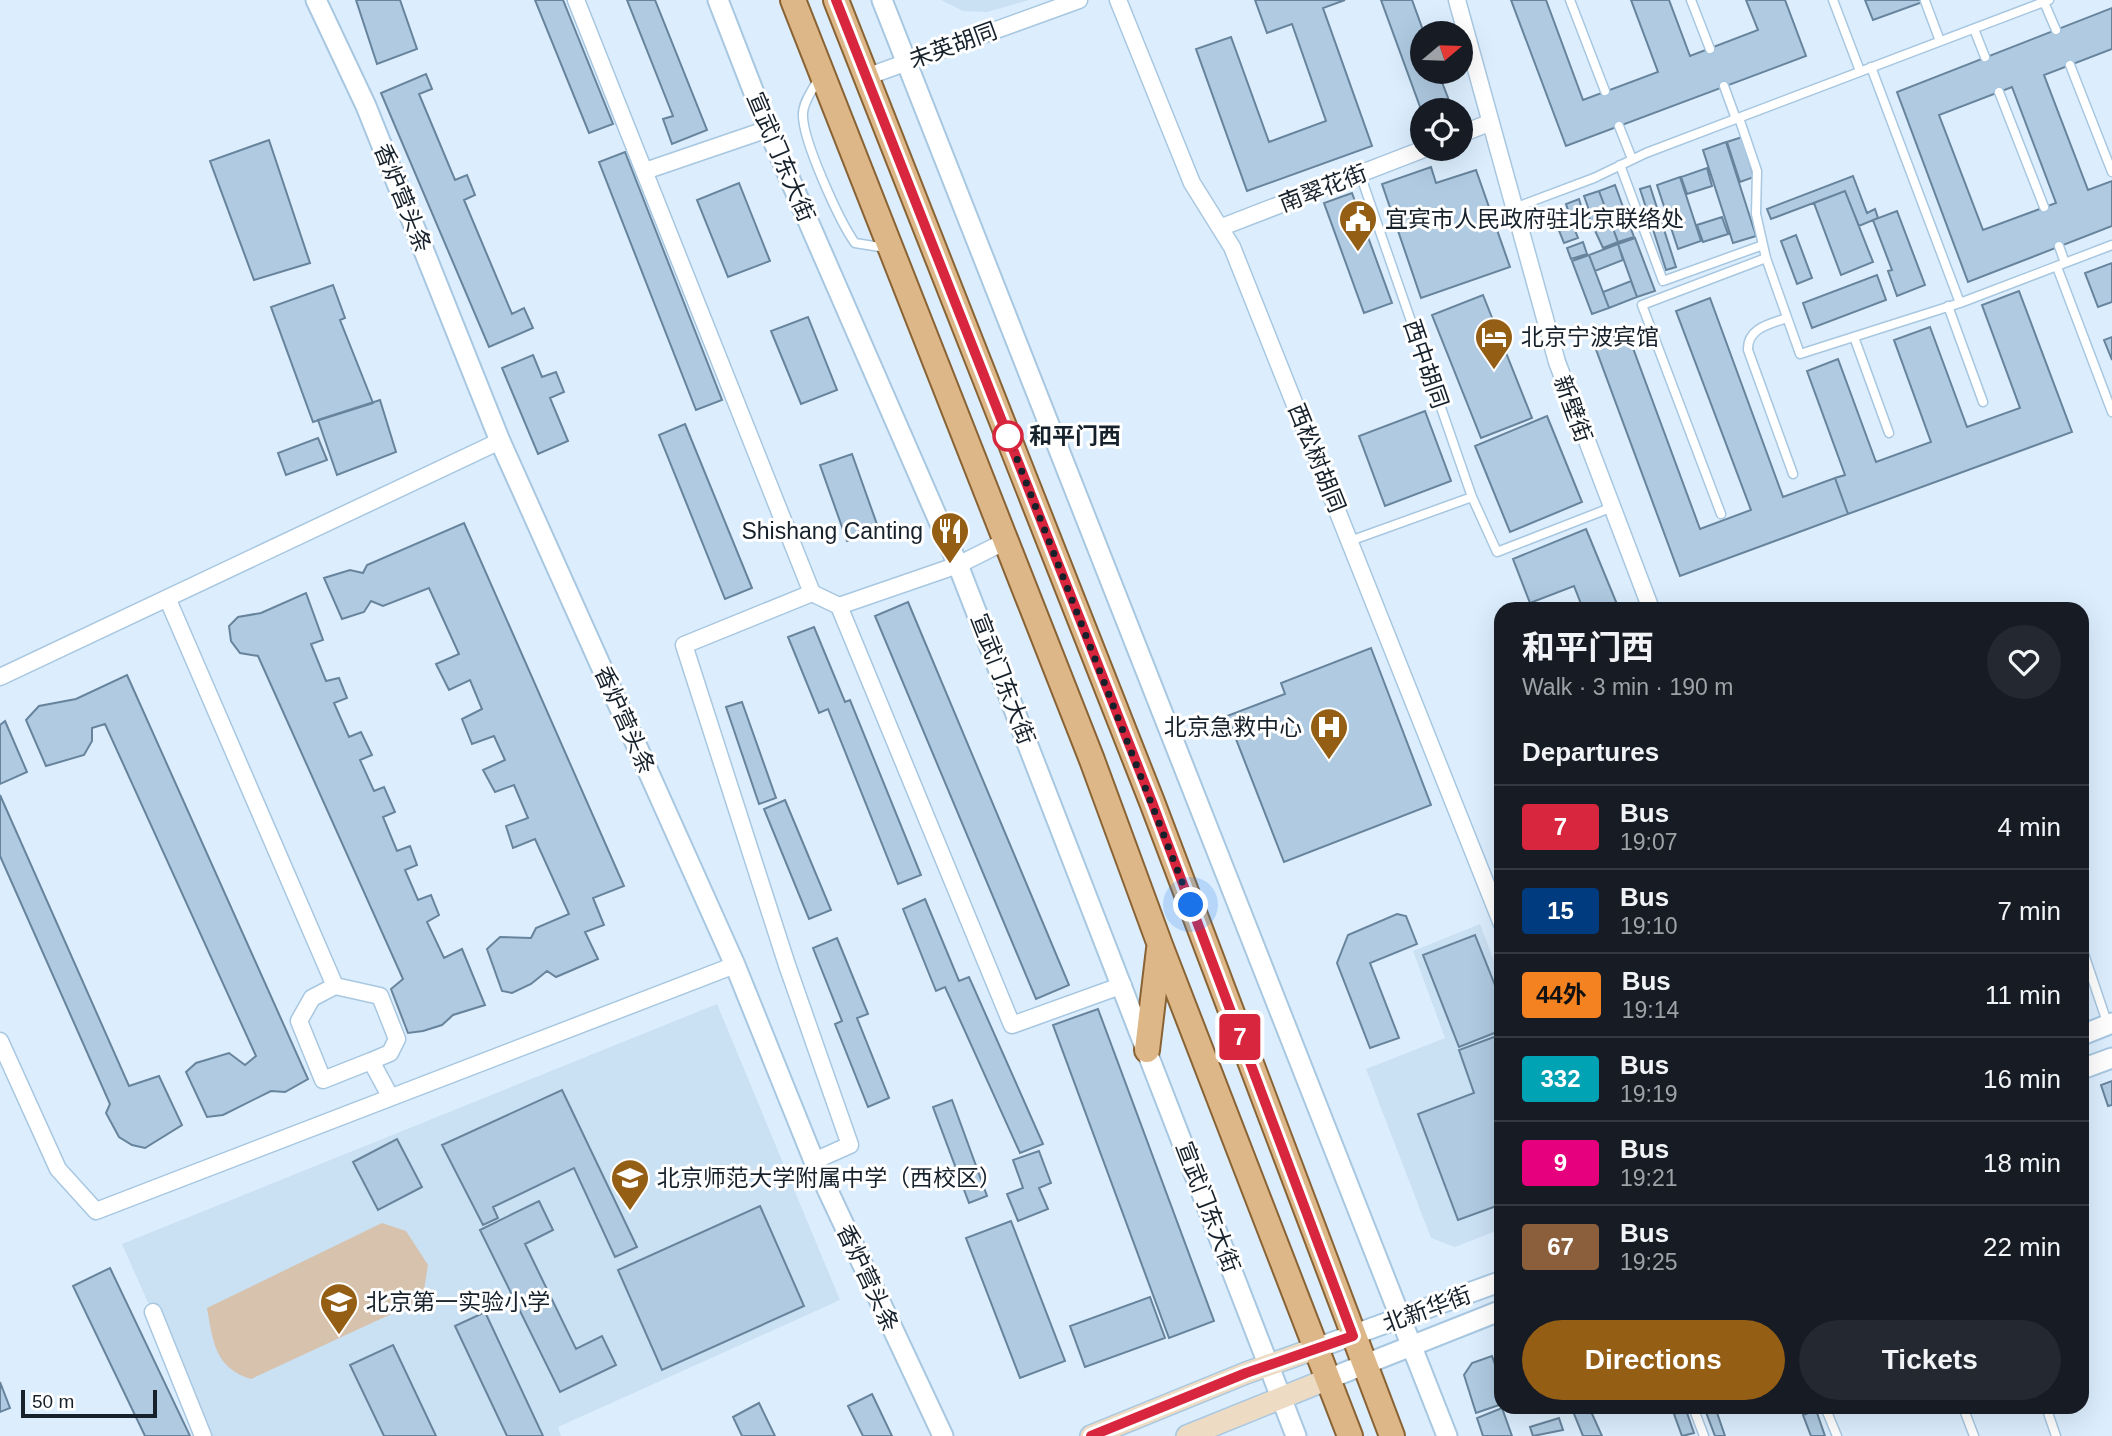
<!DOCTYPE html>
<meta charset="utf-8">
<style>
body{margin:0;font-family:Helvetica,"Noto Sans SC",sans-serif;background:#242831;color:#f1f3f6;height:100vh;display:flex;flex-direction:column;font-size:26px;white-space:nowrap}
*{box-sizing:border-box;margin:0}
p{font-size:23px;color:#9ea1a6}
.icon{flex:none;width:38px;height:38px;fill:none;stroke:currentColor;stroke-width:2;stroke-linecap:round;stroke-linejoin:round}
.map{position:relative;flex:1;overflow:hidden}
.drawer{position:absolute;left:1494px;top:602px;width:595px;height:812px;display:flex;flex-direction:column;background:#171b24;border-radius:21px;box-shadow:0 7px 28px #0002}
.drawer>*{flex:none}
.badge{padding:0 14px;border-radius:5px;font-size:24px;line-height:46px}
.needle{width:46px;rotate:71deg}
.controls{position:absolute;left:1410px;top:21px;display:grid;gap:14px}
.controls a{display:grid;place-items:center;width:63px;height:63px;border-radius:50%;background:#171b24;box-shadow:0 7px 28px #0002;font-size:35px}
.scale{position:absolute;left:21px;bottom:18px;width:136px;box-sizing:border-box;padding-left:7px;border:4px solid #16212b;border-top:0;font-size:19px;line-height:24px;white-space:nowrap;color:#16212b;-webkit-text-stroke:5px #fff;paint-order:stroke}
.you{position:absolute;width:35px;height:35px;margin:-18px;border:5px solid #fff;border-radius:50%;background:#1a73e8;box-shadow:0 0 0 10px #1a73e833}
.map>.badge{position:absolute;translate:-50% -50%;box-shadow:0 0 0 4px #fff}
h2{padding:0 28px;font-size:26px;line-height:63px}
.round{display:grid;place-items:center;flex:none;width:74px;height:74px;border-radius:37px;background:#242831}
.summary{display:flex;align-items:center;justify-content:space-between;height:119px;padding:0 28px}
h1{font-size:33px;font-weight:700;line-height:52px}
.primary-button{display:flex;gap:14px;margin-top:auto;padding:14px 28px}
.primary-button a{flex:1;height:80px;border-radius:42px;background:#945e14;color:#fff;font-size:28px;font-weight:700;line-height:80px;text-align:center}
.primary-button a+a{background:#242831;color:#f1f3f6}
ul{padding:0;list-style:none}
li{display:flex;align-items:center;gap:21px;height:84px;padding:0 28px;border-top:2px solid #363941}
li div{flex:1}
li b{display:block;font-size:26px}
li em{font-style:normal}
li .badge{min-width:77px;font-weight:700;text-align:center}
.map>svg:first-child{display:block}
.built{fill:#cae0f3}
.garden{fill:#d6c2ad}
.building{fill:#afcae1;stroke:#67849c;stroke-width:2;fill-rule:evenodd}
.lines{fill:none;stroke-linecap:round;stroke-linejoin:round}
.service-casing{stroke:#a8c7e0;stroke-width:11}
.minor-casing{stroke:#a8c7e0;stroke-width:19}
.tertiary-casing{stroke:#a8c7e0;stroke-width:23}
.secondary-casing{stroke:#a8c7e0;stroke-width:24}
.primary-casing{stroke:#896334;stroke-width:28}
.service{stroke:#fff;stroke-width:8}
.minor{stroke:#fff;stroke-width:16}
.tertiary{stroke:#fff;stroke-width:19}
.secondary{stroke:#eedbc4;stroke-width:21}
.primary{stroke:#ddb788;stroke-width:24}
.line-casing{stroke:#fff;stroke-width:16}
.line{stroke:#d7263d;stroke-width:10}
.walk{stroke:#16212b;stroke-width:7;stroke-dasharray:0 12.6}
.stop-dot{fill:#fff;stroke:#d7263d;stroke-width:3.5}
.labels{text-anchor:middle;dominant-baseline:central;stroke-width:6;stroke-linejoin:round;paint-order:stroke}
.street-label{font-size:23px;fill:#16212b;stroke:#fff}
.poi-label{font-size:23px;fill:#16212b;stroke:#fff;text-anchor:start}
.stop-label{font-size:23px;font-weight:bold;fill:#16212b;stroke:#fff;text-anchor:start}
</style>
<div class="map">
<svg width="2112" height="1436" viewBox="0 0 2112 1436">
<rect width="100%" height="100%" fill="#dceefe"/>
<path class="built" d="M941 0H1029L987 12 963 11Z
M1480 924 1501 980V1229L1455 1247 1431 1238 1366 1069 1445 1038 1413 951Z
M717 1004 840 1300 558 1427 561 1436H207L122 1244Z"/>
<path class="garden" d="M382 1223 406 1231 428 1265 424 1290 415 1303 251 1379C215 1368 213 1342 207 1308Z"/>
<path class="building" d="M356 0H400L417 49 377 64Z
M535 0H563L613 124 589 133Z
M627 0H655L707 130 672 144 663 119 673 116Z
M1255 0H1345L1323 8 1372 146 1247 191 1196 49 1231 37 1269 142 1326 121 1292 24 1267 33Z
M1381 0H1412L1424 33 1423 72H1438L1452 108 1423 110V115Z
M1511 0H1546L1583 100 1658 72 1631 0H1669L1690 56 1758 30 1746 0H1785L1806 56 1566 146Z
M1865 0H1928L1873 20Z
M2112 8V49L2044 75 2088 190 2112 181V226L1968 282 1897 92ZM2012 87 2056 203 1983 230 1939 115Z
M426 74 432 89 419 94 455 180 467 175 475 195 464 200 512 314 524 308 533 328 489 347 381 93Z
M1742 137 1754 177 1740 182 1727 142Z
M269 140 310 263 254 280 210 161Z
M1726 142 1756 236 1733 243 1703 150Z
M625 152 722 400 696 410 599 162Z
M1431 167 1436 183 1476 170 1510 267 1421 298 1382 184Z
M1707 168 1712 186 1687 194 1681 177Z
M1853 176 1867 213 1875 209 1878 218 1859 226 1845 191 1771 219 1767 209Z
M1680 177 1701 241 1678 249 1657 185Z
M739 183 770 261 728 277 697 200Z
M1615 185 1634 237 1618 242 1599 191Z
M1650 186 1676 267 1666 270 1640 189Z
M1599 191 1618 242 1603 248 1586 211 1589 210 1584 196Z
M1845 191 1873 262 1841 275 1814 203Z
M1352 193 1392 303 1364 313 1324 203Z
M1579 199 1582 209 1569 213 1566 204Z
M1897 211 1925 285 1897 296 1888 271 1892 270 1873 220Z
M1722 217 1728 234 1703 242 1697 225Z
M1572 223 1578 238 1564 243 1558 228Z
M1796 235 1812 278 1797 284 1781 241Z
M1635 238 1655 291 1637 297 1618 244Z
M1583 242 1587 254 1571 259 1567 248Z
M1618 244 1623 260 1595 271 1589 255Z
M1589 255 1609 308 1592 314 1572 261Z
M2112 263V302L2098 307 2085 273Z
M1877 275 1886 300 1812 328 1803 303Z
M1631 281 1637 297 1609 308 1603 292Z
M333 285 345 318 340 320 373 403 313 422 271 307Z
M2019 291 2072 432 1848 514 1835 478 1845 475 1807 371 1838 359 1876 462 1931 442 1894 340 1930 327 1967 427 2020 408 1982 305Z
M1483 295 1532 418 1481 438 1432 315Z
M1710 298 1783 497 1835 478 1848 514 1680 576 1594 344 1627 332 1700 529 1751 510 1676 311Z
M808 317 837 390 801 404 771 331Z
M2112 337V360L2104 340Z
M533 355 542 377 556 372 564 392 550 398 568 441 538 454 502 368Z
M380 400 396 452 337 475 318 420Z
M1425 411 1451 481 1385 506 1359 436Z
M1547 416 1582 502 1510 532 1475 446Z
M685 424 752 588 725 599 659 435Z
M318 438 327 460 286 475 278 453Z
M852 454 879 530 847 541 820 465Z
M464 523 624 886 593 898 604 925 585 932 598 959 556 977 547 971 531 984 512 993 502 991 487 949 500 937 531 938 536 928 569 914 535 839 513 848 506 826 528 818 514 785 495 792 483 770 505 760 494 736 472 744 462 719 482 709 470 680 449 690 436 664 459 654 429 588 383 606 371 601 364 612 342 619 324 578 350 570 363 573 367 565Z
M1586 529 1619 609H1583L1574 586 1530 603 1513 559Z
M306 593 323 640 311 644 326 681 339 678 347 698 334 703 349 737 361 732 372 755 360 760 374 791 384 787 395 812 383 817 397 851 410 846 417 865 405 870 418 900 431 895 439 915 427 922 444 958 462 949 485 1005 453 1015 442 1025 423 1031 408 1033 391 989 403 979 258 656 240 653 231 641 229 626 238 617 261 613Z
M908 602 1069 985 1036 999 875 616Z
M814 627 845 702 850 700 921 875 898 884 828 709 819 713 788 637Z
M1371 648 1431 805 1284 862 1227 716 1285 694 1281 683Z
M127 675 308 1079 285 1092 271 1091 223 1115 207 1117 186 1072 196 1063 229 1053 245 1065 256 1056 105 724 92 728V741L84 755 46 766 26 720 39 706 76 699Z
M742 702 776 798 759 804 726 707Z
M5 721 27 772 0 784V725Z
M0 795 129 1086 159 1076 182 1125 145 1148 132 1145 119 1137 106 1113 110 1104 0 856Z
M785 800 831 910 809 919 764 809Z
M925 899 959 981 969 977 1043 1144 1020 1153 945 987 936 991 903 909Z
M1397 914 1406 916 1417 944 1370 963 1399 1038 1370 1048 1337 963 1348 935Z
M1475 935 1502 1003V1030L1459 1047 1423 955Z
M837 938 868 1014 857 1018 889 1098 868 1107 835 1024 842 1021 813 948Z
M1098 1009 1214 1321 1169 1338 1053 1025Z
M1502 1034V1204L1458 1220 1418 1114 1474 1093 1459 1050Z
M2112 1081V1105L2108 1106 2101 1085Z
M562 1090 637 1247 615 1257 574 1168 493 1207 498 1218 483 1225 442 1145Z
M952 1100 987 1196 969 1203 933 1107Z
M397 1139 422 1187 378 1210 353 1162Z
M1039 1151 1051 1183 1039 1188 1048 1209 1018 1221 1007 1194 1023 1188 1013 1160Z
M539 1201 553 1230 525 1244 576 1349 602 1336 616 1365 560 1392 480 1230Z
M760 1206 804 1306 662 1370 618 1270Z
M1011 1221 1065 1361 1020 1378 966 1238Z
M110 1268 190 1436H145L73 1286Z
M1150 1297 1165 1338 1085 1367 1070 1326Z
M485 1312 543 1436H507L455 1326Z
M393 1345 436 1436H384L350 1365Z
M1492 1356 1502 1384V1404L1476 1413 1464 1375 1472 1363Z
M0 1382 10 1408 0 1412Z
M872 1394 892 1436H863L848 1406Z
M759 1403 775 1436H742L733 1417Z
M1576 1407H1589L1602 1436H1583L1572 1409Z
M1704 1407H1715L1725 1436H1715Z
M1502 1408 1512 1436H1483L1477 1418Z
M1686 1410 1694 1433 1682 1436 1674 1414Z
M1816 1410 1825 1436H1811L1803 1415Z
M1559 1418 1563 1430 1533 1436 1530 1427Z"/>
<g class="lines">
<defs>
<path id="service" d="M1570 0 1605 91
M1691 0 1710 49
M1833 0 1860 71
M1925 1 1940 41
M2044 2 2056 30
M1974 29 1985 57
M2070 65 2112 172
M1871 67 1960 303
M818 79C814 88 803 102 803 113 801 138 840 222 855 243L886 248
M1724 86 1736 119
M1999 92 2044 207
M1739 118 1757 171 1756 214 1766 258 1800 354 1960 303 2112 245
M1619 126 1632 159
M1620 165 1663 281 1763 245
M1360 174 1472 497 1497 552 1610 508
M1514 208 1594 178 1646 153 2049 0
M2059 246 2065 263
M2057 267 2112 412
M1948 306 1983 402
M1787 318C1770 324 1747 328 1748 350L1793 474
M1854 337 1889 433
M1721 514 1642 305 1766 258
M1350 541 1472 497
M2082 948 2108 1025
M1693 1407 1704 1436
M1825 1407 1837 1436
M1963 1407 1974 1436
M2046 1407 2056 1436"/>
<path id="minor" d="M576 0 812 593 839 606 1012 1025 1123 985
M1118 0 1192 183 1232 247 1502 924
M1457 0 1557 362 1651 609
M866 77 1079 0
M1461 134 1489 123
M645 171 768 129
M1222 227 1424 149
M812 593 684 645 787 965 850 1145 814 1161
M168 600 335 986 380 996 397 1039 390 1053 371 1061 390 1096
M839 606 958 565 1004 542
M0 677 500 441
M335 986 312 998 299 1021 323 1080 371 1061
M0 1041 58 1169 96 1211 735 965
M153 1312 203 1436"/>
<path id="tertiary" d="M316 0 366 106 500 441 735 965 814 1161 943 1436
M718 0 768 129 958 565 1296 1436
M882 0 1447 1436
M2082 1035 2112 1023
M2082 1069 2112 1058
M1317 1348 1502 1281
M1328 1379 1502 1310"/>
<path id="secondary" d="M1091 1436 1246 1373 1317 1348
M1187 1436 1328 1379"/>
<path id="primary" d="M793 0 1092 760 1160 945 1350 1436
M836 0 1152 802 1392 1436
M1147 1050 1159 949"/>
</defs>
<use href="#service" class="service-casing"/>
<use href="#minor" class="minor-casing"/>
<use href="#tertiary" class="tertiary-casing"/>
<use href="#secondary" class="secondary-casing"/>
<use href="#primary" class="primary-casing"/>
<use href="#service" class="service"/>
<use href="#minor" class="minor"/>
<use href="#tertiary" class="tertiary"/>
<use href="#secondary" class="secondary"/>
<use href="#primary" class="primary"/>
</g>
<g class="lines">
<defs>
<path id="line" d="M836 0 1152 802 1353 1336 1246 1373 1091 1436"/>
</defs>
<use href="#line" class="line-casing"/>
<use href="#line" class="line"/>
<path class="walk" d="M1008 436 1191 905"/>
</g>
<defs>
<symbol id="civic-pin" viewBox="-11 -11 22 30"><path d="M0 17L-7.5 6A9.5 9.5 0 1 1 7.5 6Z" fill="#945e14" stroke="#fff"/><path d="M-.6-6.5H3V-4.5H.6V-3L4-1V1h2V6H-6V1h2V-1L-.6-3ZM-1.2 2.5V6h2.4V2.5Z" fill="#fff"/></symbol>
<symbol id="hotel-pin" viewBox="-11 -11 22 30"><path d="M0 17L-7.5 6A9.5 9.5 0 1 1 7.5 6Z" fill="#945e14" stroke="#fff"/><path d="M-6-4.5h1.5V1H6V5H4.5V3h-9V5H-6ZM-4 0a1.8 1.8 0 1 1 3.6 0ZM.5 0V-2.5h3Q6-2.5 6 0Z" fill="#fff"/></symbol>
<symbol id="restaurant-pin" viewBox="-11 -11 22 30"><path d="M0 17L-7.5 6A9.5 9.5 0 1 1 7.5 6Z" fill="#945e14" stroke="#fff"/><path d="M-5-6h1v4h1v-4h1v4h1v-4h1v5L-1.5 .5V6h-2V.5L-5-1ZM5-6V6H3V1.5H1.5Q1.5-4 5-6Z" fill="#fff"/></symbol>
<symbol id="hospital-pin" viewBox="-11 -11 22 30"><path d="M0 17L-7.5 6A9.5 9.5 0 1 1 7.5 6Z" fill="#945e14" stroke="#fff"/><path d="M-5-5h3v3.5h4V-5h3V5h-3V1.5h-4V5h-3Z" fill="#fff"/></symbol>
<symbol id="school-pin" viewBox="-11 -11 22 30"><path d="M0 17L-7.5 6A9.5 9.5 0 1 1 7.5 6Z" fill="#945e14" stroke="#fff"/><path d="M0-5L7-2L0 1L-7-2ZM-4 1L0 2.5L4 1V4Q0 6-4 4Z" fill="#fff"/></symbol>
</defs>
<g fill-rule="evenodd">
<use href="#civic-pin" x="1336" y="197" width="44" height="60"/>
<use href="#hotel-pin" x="1472" y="315" width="44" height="60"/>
<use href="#restaurant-pin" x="928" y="509" width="44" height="60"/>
<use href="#hospital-pin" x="1307" y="705" width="44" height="60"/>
<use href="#school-pin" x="608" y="1156" width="44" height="60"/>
<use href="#school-pin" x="317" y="1280" width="44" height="60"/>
</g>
<circle class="stop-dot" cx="1008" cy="436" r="14"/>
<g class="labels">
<g class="street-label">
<text transform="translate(953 45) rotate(-20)">未英胡同</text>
<text transform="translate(781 157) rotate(67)">宣武门东大街</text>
<text transform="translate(1323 188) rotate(-21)">南翠花街</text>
<text transform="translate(403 198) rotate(68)">香炉营头条</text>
<text transform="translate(1426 364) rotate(71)">西中胡同</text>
<text transform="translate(1573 409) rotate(70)">新壁街</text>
<text transform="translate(1317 458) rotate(68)">西松树胡同</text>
<text transform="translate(1003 679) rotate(69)">宣武门东大街</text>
<text transform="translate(625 720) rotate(66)">香炉营头条</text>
<text transform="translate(1208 1207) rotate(69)">宣武门东大街</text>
<text transform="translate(868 1278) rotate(65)">香炉营头条</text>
<text transform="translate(1427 1309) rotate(-20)">北新华街</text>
</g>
<g class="poi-label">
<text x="1385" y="219">宜宾市人民政府驻北京联络处</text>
<text x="1521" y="337">北京宁波宾馆</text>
<text x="923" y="531" text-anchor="end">Shishang Canting</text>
<text x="1302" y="727" text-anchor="end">北京急救中心</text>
<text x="657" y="1178">北京师范大学附属中学（西校区）</text>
<text x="366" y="1302">北京第一实验小学</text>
</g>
<g class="stop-label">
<text x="1029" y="436">和平门西</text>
</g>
</g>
</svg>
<div class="controls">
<a><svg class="needle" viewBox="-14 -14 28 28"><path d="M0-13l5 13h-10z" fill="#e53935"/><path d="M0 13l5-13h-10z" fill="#9ea1a6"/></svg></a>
<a><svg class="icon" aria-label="locate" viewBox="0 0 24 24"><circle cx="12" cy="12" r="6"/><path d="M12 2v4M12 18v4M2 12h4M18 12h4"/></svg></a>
</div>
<div class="scale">50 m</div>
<div class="you" style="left:1191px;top:905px"></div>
<b class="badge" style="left:1240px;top:1037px;background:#d7263d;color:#fff">7</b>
<section class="drawer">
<div class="summary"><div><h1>和平门西</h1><p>Walk · 3 min · 190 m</p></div><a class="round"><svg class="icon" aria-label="heart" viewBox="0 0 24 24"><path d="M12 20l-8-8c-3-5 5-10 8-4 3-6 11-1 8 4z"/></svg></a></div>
<h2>Departures</h2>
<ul>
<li><span class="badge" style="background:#d7263d;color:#fff">7</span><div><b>Bus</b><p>19:07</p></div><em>4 min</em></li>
<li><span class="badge" style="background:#003b80;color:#fff">15</span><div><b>Bus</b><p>19:10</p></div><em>7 min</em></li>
<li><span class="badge" style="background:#f58220;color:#111">44外</span><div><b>Bus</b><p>19:14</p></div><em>11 min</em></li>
<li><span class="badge" style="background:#00a3b4;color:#fff">332</span><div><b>Bus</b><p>19:19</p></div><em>16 min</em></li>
<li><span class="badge" style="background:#e6007e;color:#fff">9</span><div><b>Bus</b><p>19:21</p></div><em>18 min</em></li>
<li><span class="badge" style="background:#8b5e3c;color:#fff">67</span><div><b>Bus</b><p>19:25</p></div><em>22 min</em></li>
</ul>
<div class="primary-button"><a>Directions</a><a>Tickets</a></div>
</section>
</div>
